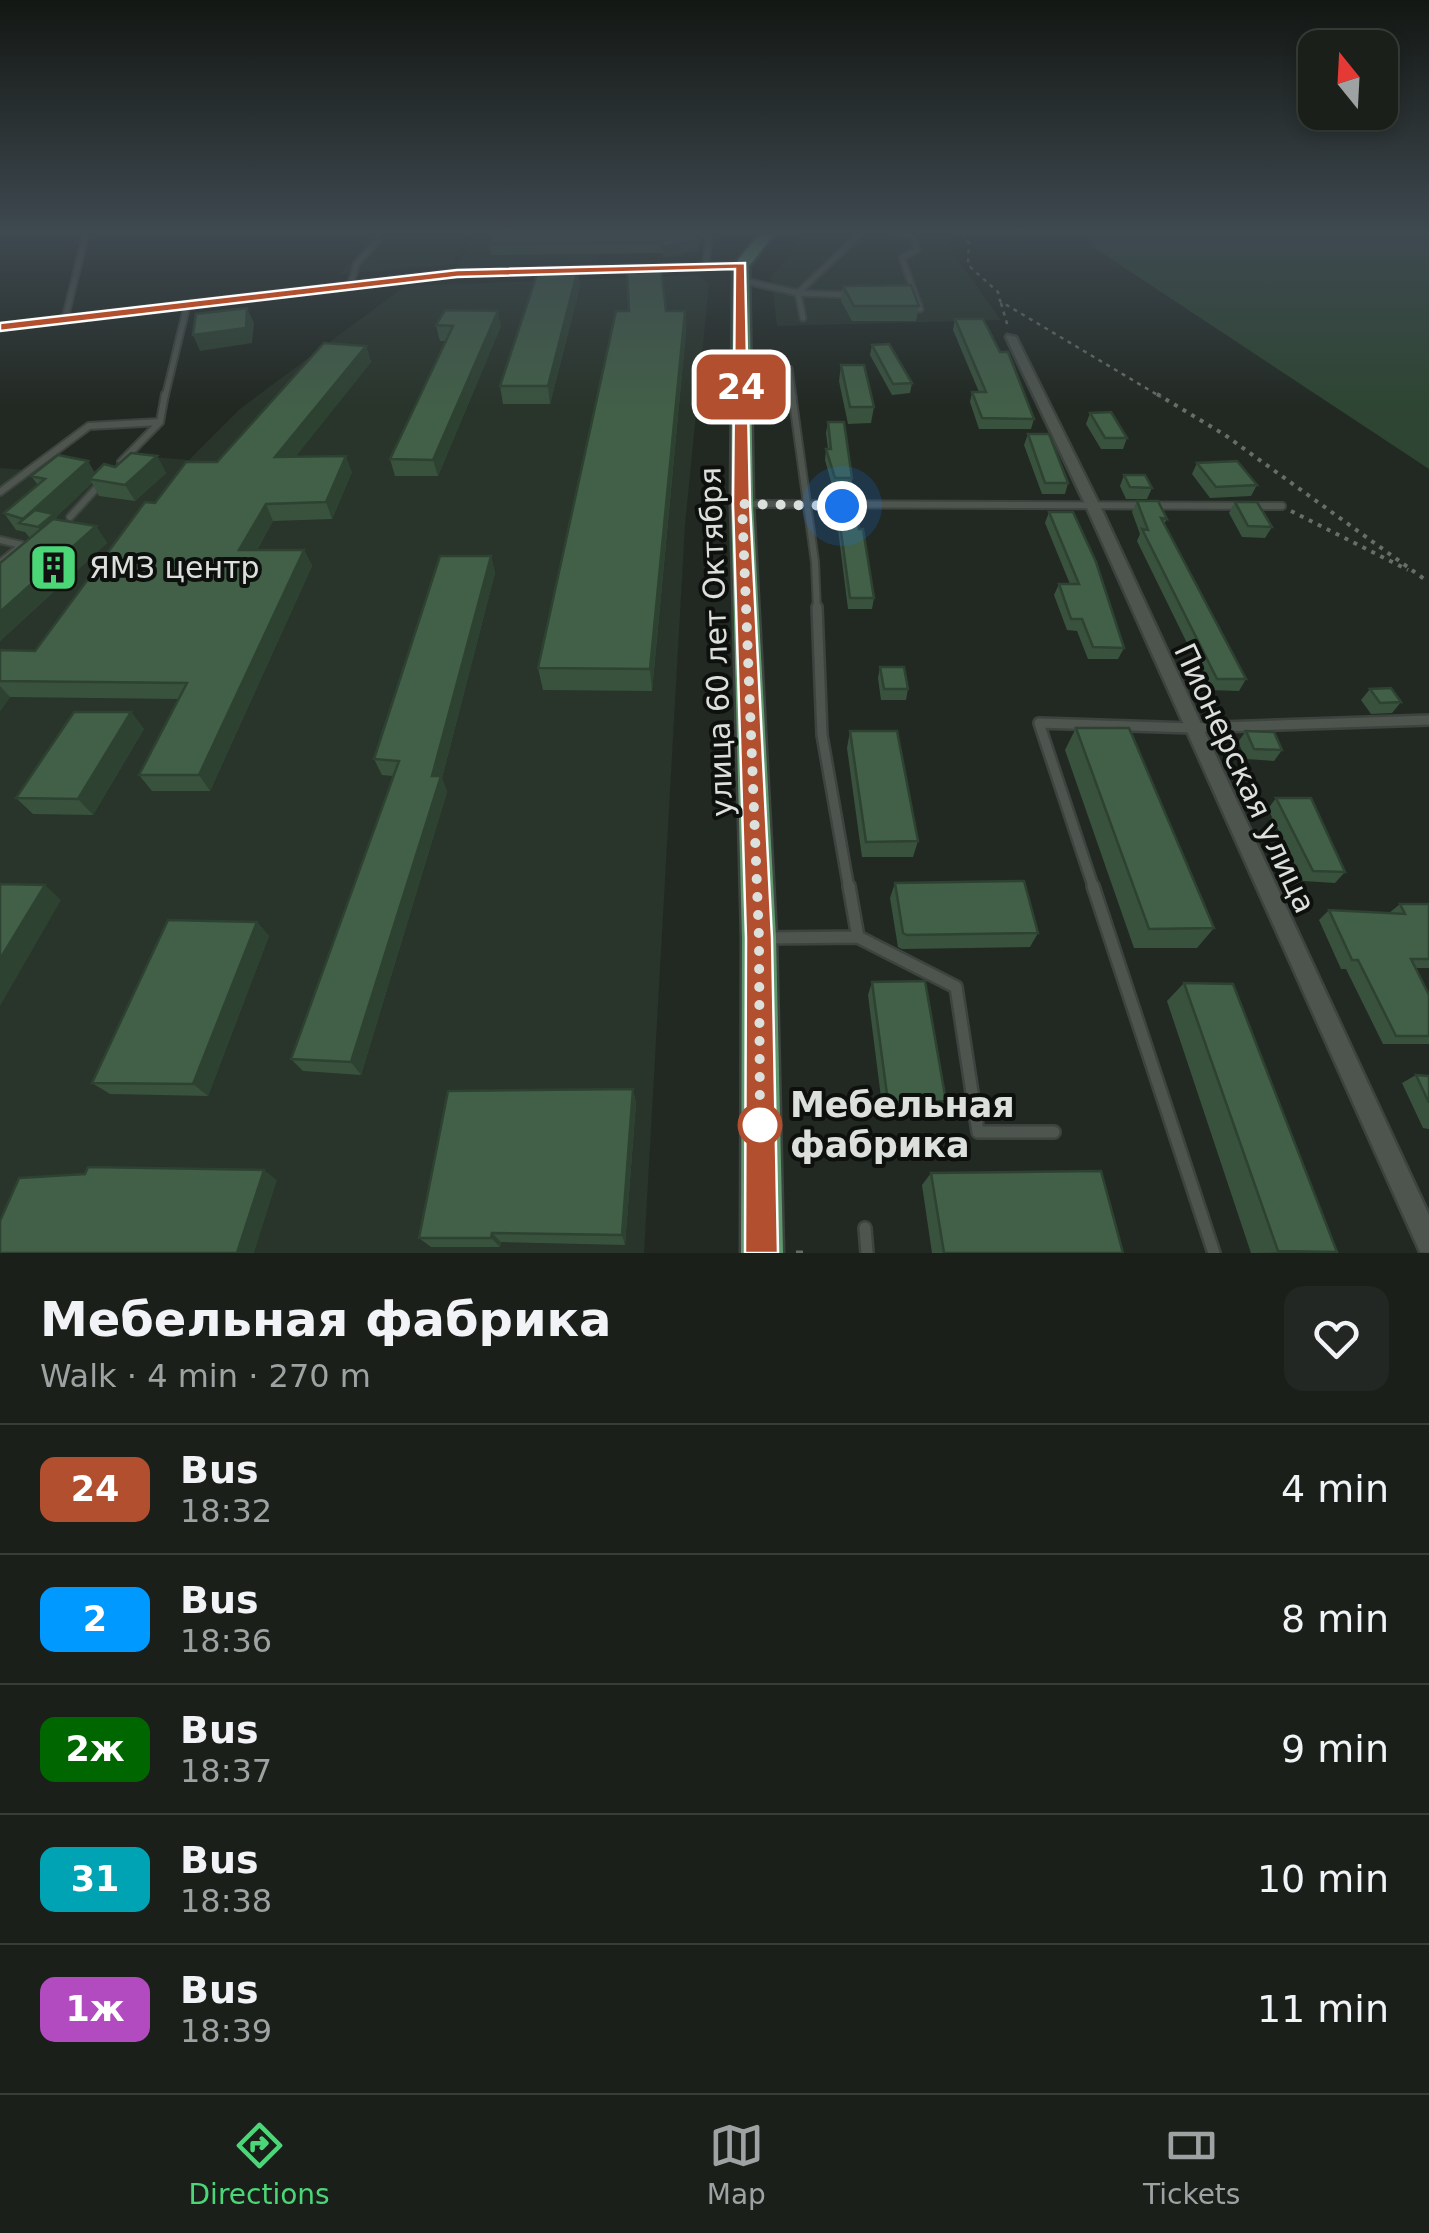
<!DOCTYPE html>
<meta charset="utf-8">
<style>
body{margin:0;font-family:"DejaVu Sans",sans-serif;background:#232723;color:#f1f3f6;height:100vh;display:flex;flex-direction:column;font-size:38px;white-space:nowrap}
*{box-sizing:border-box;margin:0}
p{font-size:32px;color:#9fa2a2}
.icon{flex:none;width:55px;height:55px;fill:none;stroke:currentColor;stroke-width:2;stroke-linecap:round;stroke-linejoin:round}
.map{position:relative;height:1253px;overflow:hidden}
.panel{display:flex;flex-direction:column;background:#1a1f1a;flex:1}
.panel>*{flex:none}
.badge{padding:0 20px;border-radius:15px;font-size:35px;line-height:65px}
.needle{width:65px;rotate:342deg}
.tools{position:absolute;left:1298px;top:30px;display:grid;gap:20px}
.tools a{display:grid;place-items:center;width:100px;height:100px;border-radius:20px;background:#1a1f1a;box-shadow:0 5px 15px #0003,0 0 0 2px #383d39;font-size:50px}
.you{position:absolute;width:50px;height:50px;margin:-25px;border:8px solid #fff;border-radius:50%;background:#1a73e8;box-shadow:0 0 0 15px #1a73e833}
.map>.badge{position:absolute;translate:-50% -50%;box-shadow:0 0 0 5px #fff}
.round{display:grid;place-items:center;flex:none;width:105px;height:105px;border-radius:20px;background:#232723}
.headline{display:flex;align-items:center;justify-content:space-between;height:170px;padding:0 40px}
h1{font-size:48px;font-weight:600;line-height:75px}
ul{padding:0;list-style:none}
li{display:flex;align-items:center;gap:30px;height:130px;padding:0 40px;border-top:2px solid #383d39}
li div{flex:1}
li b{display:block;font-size:38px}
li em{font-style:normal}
li .badge{min-width:110px;font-weight:700;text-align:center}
.menu{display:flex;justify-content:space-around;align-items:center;height:140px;border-top:2px solid #383d39;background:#1a1f1a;font-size:28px;color:#9fa2a2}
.menu a{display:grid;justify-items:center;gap:5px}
.menu .selected{color:#4bd677}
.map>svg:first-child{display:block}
.built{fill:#29342b}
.green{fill:#2d4532}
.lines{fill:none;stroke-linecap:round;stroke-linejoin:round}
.lane-far3-casing{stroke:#3d433f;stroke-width:9}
.lane-far2-casing{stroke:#3d433f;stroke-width:10}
.lane-far1-casing{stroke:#3d433f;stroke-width:14}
.lane-casing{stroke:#3d433f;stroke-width:16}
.street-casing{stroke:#3d433f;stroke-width:5}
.primary-casing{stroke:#3d433f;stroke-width:5}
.path-far2{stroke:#676d68;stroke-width:2.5;stroke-dasharray:4 5;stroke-linecap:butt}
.path-far1{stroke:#676d68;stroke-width:4;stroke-dasharray:4 6;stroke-linecap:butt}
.path{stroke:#676d68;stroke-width:5;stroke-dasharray:8 11;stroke-linecap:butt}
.lane-far3{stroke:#4e554f;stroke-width:5}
.lane-far2{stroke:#4e554f;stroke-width:6}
.lane-far1{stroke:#4e554f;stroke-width:9}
.lane{stroke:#4e554f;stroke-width:11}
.street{fill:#4e554f;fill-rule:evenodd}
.primary{fill:#61996e;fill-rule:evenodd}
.wall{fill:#39523e}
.shaded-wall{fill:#2e4232}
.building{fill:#425f48;stroke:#2e4232;stroke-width:2.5}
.line{fill:#b14f2e;stroke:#fff;stroke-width:2.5}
.walk{stroke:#dce0dd;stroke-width:10;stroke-dasharray:0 18}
.stop-dot{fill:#fff;stroke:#b14f2e;stroke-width:5}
.labels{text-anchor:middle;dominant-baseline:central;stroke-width:8;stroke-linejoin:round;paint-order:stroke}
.poi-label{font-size:30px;fill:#dce0dd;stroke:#0e100e;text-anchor:start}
.street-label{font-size:30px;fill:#dce0dd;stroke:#0e100e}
.near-stop-label{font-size:35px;font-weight:bold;fill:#dce0dd;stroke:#0e100e;text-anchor:start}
</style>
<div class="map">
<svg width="1429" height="1253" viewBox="0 0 1429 1253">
<rect width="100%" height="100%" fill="#222923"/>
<path class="built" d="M379 233H469L452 264 340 274Z
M475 233H710L697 237 699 251H682V257H663L662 253 598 255 597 262 458 266Z
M808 233H946L954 255 1001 320 777 326 771 277Z
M698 275 709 284 685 525 644 1253H0V468L114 477 141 456 189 460 240 409 405 286Z"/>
<path class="green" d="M1084 233H1429V469L1093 247Z"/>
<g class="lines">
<defs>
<path id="lane-far3" d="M679 233 709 235 706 265
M897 233 913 236 917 250 902 258 920 309
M741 280 798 293 851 295
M351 283 357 263 378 241
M803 318 798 293 861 233
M65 319 86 233
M741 366 789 369 793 397
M165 397 187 306"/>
<path id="lane-far2" d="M792 394 815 562 817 610
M121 462 160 422
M0 492 89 426 160 422 165 394
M746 504 1282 506
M70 517 101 483
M0 540 22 545
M0 563 22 545"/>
<path id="lane-far1" d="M817 607 822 735 849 889
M1094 889 1039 723 1191 728 1429 720"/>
<path id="lane" d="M1093 886 1214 1253
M858 937 956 987 978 1132H1054
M768 938 858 937 849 886
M865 1228 867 1253"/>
<path id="street" d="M741 263 746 266 744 268 457 276 0 330V324L457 270Z
M1007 335 1016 337 1101 508 1429 1215V1253L1420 1252 1087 508 1006 337Z"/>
<path id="primary" d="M760 233H775L749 266 753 504 776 938 783 1253H741L742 938 731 504 733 266Z"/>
</defs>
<use href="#lane-far3" class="lane-far3-casing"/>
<use href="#lane-far2" class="lane-far2-casing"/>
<use href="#lane-far1" class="lane-far1-casing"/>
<use href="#lane" class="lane-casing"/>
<use href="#street" class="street-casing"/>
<use href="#primary" class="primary-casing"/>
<path class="path-far2" d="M963 233 969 243 968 265 998 292 1000 301 1161 397
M1417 233 1429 234
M1001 303 1008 327"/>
<path class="path-far1" d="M1157 394 1225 435 1427 581
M1291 511 1408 570"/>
<path class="path" d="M796 1253H803"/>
<use href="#lane-far3" class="lane-far3"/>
<use href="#lane-far2" class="lane-far2"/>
<use href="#lane-far1" class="lane-far1"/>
<use href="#lane" class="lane"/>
<use href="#street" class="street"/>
<use href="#primary" class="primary"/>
</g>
<path class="wall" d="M699 240V251L663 257 662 253 491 255 489 244Z
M578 269 580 286 550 404H503L500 386Z
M843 286 919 306 916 321H852L841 301Z
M666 311H685L686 331 652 691 543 690 538 668Z
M955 319 1034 419 1031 429H979L970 402 972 392H979L953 330Z
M436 325 501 326 438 476H395L390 459 446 341H440Z
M872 345 912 383 910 393 892 395 870 355Z
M366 346 371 362 295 457 352 472 332 519 273 521 257 550H304L312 566 210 791H152L139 775 179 699 10 697 0 711V650L35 651 155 503 217 462Z
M841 365 874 407 871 423 848 424 839 381Z
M1090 413 1127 438 1123 449H1101L1086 424Z
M828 422 852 478 851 490 833 489 825 460 826 449H828L826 433Z
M1028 434 1068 483 1065 494H1042L1024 445Z
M157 456 166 473 135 501 99 496 92 483 56 517 58 520 96 526 107 543 0 641V563L30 538 25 532 16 530 4 513 38 485 31 476 95 473Z
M1197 463 1257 485 1251 496 1210 498 1192 474Z
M1124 475 1152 488 1147 499H1126L1120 486Z
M1137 501 1167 519 1164 524 1246 679 1239 691 1210 690 1137 541 1140 534 1132 512Z
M1235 502 1272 527 1265 538 1242 537 1229 513Z
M838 510 859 529 874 598 872 609H848L837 521Z
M1049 512 1124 648 1118 659H1088L1077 631 1067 630 1054 595 1059 584H1070L1045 523Z
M491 556 495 573 442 778 447 792 361 1075 303 1071 291 1059 393 776 382 775 374 759Z
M880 667 908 689 906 700H881L878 678Z
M1370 689 1401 702 1392 713 1371 714 1361 700Z
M131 712 144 729 93 815 33 814 16 798Z
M1076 728 1214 928 1197 948H1134L1065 750Z
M850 731 918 841 913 857H862L847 748Z
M1246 731 1282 750 1274 761 1246 759 1238 742Z
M1276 798 1345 872 1335 883 1303 881 1268 809Z
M895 883 1038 933 1030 947 902 949 898 947 890 898Z
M1400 904H1429V968H1416L1429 995V1044H1383L1346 969H1341L1319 920 1329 910 1389 913Z
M257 922 269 936 208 1096 110 1094 92 1083Z
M872 982 946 1101 940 1113H883L868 995Z
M1184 983 1337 1252 1251 1253 1167 1001Z
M1416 1075 1429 1076V1129L1423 1128 1402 1083Z
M633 1089 636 1103 625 1245 501 1242 500 1247H431L419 1238Z
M931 1173 1123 1253H932L922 1185Z"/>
<path class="shaded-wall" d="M699 240V251L663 257 662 247Z
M578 269 580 286 550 404 548 386Z
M247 308 254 323 252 343 200 351 193 335Z
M498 311 501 326 438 476 433 460Z
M685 311 686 331 652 691 650 669Z
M366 346 371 362 282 474 275 457Z
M157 456 166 473 135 501 125 485Z
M346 456 352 472 332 519 326 502Z
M88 461 98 478 89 479 92 483 56 517 65 531 50 544 38 527 23 519Z
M266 504 273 521 247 567 239 550Z
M96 526 107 543 0 641V612Z
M304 550 312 566 210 791 199 775Z
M491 556 495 573 442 778 447 792 361 1075 351 1062 432 776Z
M0 686 10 697 0 711Z
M131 712 144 729 93 815 78 799Z
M45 885 61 900 0 1006V959Z
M257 922 269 936 208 1096 193 1084Z
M633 1089 636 1103 625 1245 622 1235Z
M264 1170 277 1180 254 1253H237Z
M492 1233 501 1242 500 1247 491 1238Z"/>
<path class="building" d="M493 233H697L699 240 662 247V242L489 244Z
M661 267 666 311H685L650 669 538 668 616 311H629L627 269Z
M578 269 548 386H500L538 271Z
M911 285 919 306H854L843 286Z
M247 308 246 328 193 335 196 314Z
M445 310 498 311 433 460 390 459 453 326 436 325Z
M955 319H983L1000 352H1008L1034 419 982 418 972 392H986Z
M324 343 366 346 275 457 346 456 326 502 266 504 239 550H304L199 775H139L187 683 0 681V650L35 651 145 502 155 503 186 462H217Z
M889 344 912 383 893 384 872 345Z
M841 365H864L874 407H850Z
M1111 412 1127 438H1105L1090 413Z
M828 422H844L852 478H835L826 449H831Z
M1028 434H1049L1068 483H1045Z
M131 453 157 456 125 485 89 479 104 464 115 467Z
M58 455 88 461 23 519 4 513 45 479 31 476Z
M1237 461 1257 485 1216 487 1197 463Z
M1124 475H1145L1152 488 1130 487Z
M1137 501H1158L1167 519 1161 518 1246 679H1217L1142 529 1148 530Z
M1235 502H1257L1272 527 1248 526Z
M35 510 54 514 38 527 19 523Z
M838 510H857L859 529H863L874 598H850Z
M1049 512H1073L1096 562 1124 648 1093 647 1082 619H1071L1059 584H1079Z
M53 519 96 526 0 612V563Z
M440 556H491L432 776H441L351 1062 291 1059 399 761 374 759Z
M880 667H904L908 689H884Z
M1391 688 1401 702 1380 703 1370 689Z
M74 712H131L78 799 16 798Z
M1076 728H1129L1214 928 1149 929Z
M850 731H897L918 841 866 842Z
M1246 731 1274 732 1282 750 1254 749Z
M1276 798H1311L1345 872 1313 871Z
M1024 881 1038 933 907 935 903 933 895 883Z
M0 884 45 885 0 959Z
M1400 904H1429V959H1411L1429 995V1036H1396L1358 960H1352L1329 910 1405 914Z
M168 920 257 922 193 1084 92 1083Z
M925 981 946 1101 888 1102 872 982Z
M1184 983 1233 984 1337 1252 1278 1251Z
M1416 1075 1429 1076V1103Z
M633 1089 622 1235 492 1233 491 1238H419L448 1091Z
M88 1167 264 1170 237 1253H0V1221L19 1178 85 1174Z
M1101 1171 1123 1253H944L931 1173Z"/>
<linearGradient id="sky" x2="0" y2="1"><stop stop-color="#131713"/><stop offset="0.57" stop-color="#3e4950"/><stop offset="1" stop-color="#3e4950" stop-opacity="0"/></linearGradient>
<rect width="1429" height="408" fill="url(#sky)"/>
<path class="line" d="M745 263 750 504 772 938 778 1253H745L746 938 733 504 735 269 457 277 0 331V323L457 270Z"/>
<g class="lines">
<path class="walk" d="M760 1125V1128L759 938 742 504 842 506"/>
</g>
<defs>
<symbol id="building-square" viewBox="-11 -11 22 22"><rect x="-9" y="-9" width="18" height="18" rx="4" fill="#4bd677" stroke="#0e100e"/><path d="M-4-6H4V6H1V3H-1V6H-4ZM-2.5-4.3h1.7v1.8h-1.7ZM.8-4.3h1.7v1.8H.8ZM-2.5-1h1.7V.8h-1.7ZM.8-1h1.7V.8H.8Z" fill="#111"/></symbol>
</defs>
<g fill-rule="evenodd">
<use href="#building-square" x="26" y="540" width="55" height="55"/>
</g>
<circle class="stop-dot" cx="760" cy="1125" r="20"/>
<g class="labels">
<g class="poi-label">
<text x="89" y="567">ЯМЗ центр</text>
</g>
<g class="street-label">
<text transform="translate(716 642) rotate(-92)">улица 60 лет Октября</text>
<text transform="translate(1245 778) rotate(65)">Пионерская улица</text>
</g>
<g class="near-stop-label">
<text x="790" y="1105">Мебельная<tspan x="790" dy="40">фабрика</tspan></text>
</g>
</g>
</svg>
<div class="tools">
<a><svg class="needle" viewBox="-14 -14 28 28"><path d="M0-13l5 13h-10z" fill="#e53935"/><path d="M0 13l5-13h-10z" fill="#9fa2a2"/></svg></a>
</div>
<div class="you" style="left:842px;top:506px"></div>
<b class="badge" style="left:741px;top:387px;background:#b14f2e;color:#fff">24</b>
</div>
<section class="panel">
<div class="headline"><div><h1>Мебельная фабрика</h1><p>Walk · 4 min · 270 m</p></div><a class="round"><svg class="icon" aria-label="heart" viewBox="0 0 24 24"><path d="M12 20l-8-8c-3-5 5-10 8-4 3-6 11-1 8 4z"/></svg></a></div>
<ul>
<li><span class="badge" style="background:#b14f2e;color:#fff">24</span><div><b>Bus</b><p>18:32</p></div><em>4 min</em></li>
<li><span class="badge" style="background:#09f;color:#fff">2</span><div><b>Bus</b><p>18:36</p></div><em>8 min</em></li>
<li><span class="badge" style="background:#060;color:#fff">2ж</span><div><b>Bus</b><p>18:37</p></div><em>9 min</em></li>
<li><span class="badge" style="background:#00a3b4;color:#fff">31</span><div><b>Bus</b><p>18:38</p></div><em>10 min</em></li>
<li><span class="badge" style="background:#b24bc0;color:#fff">1ж</span><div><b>Bus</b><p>18:39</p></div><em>11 min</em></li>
</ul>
</section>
<nav class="menu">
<a class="selected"><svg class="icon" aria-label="directions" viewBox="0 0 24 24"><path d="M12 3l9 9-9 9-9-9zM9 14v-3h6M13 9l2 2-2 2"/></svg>Directions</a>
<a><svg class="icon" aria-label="map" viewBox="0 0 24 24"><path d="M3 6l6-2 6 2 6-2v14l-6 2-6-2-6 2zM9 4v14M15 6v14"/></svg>Map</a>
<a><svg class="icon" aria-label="tickets" viewBox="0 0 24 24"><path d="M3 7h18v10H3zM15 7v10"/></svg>Tickets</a>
</nav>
